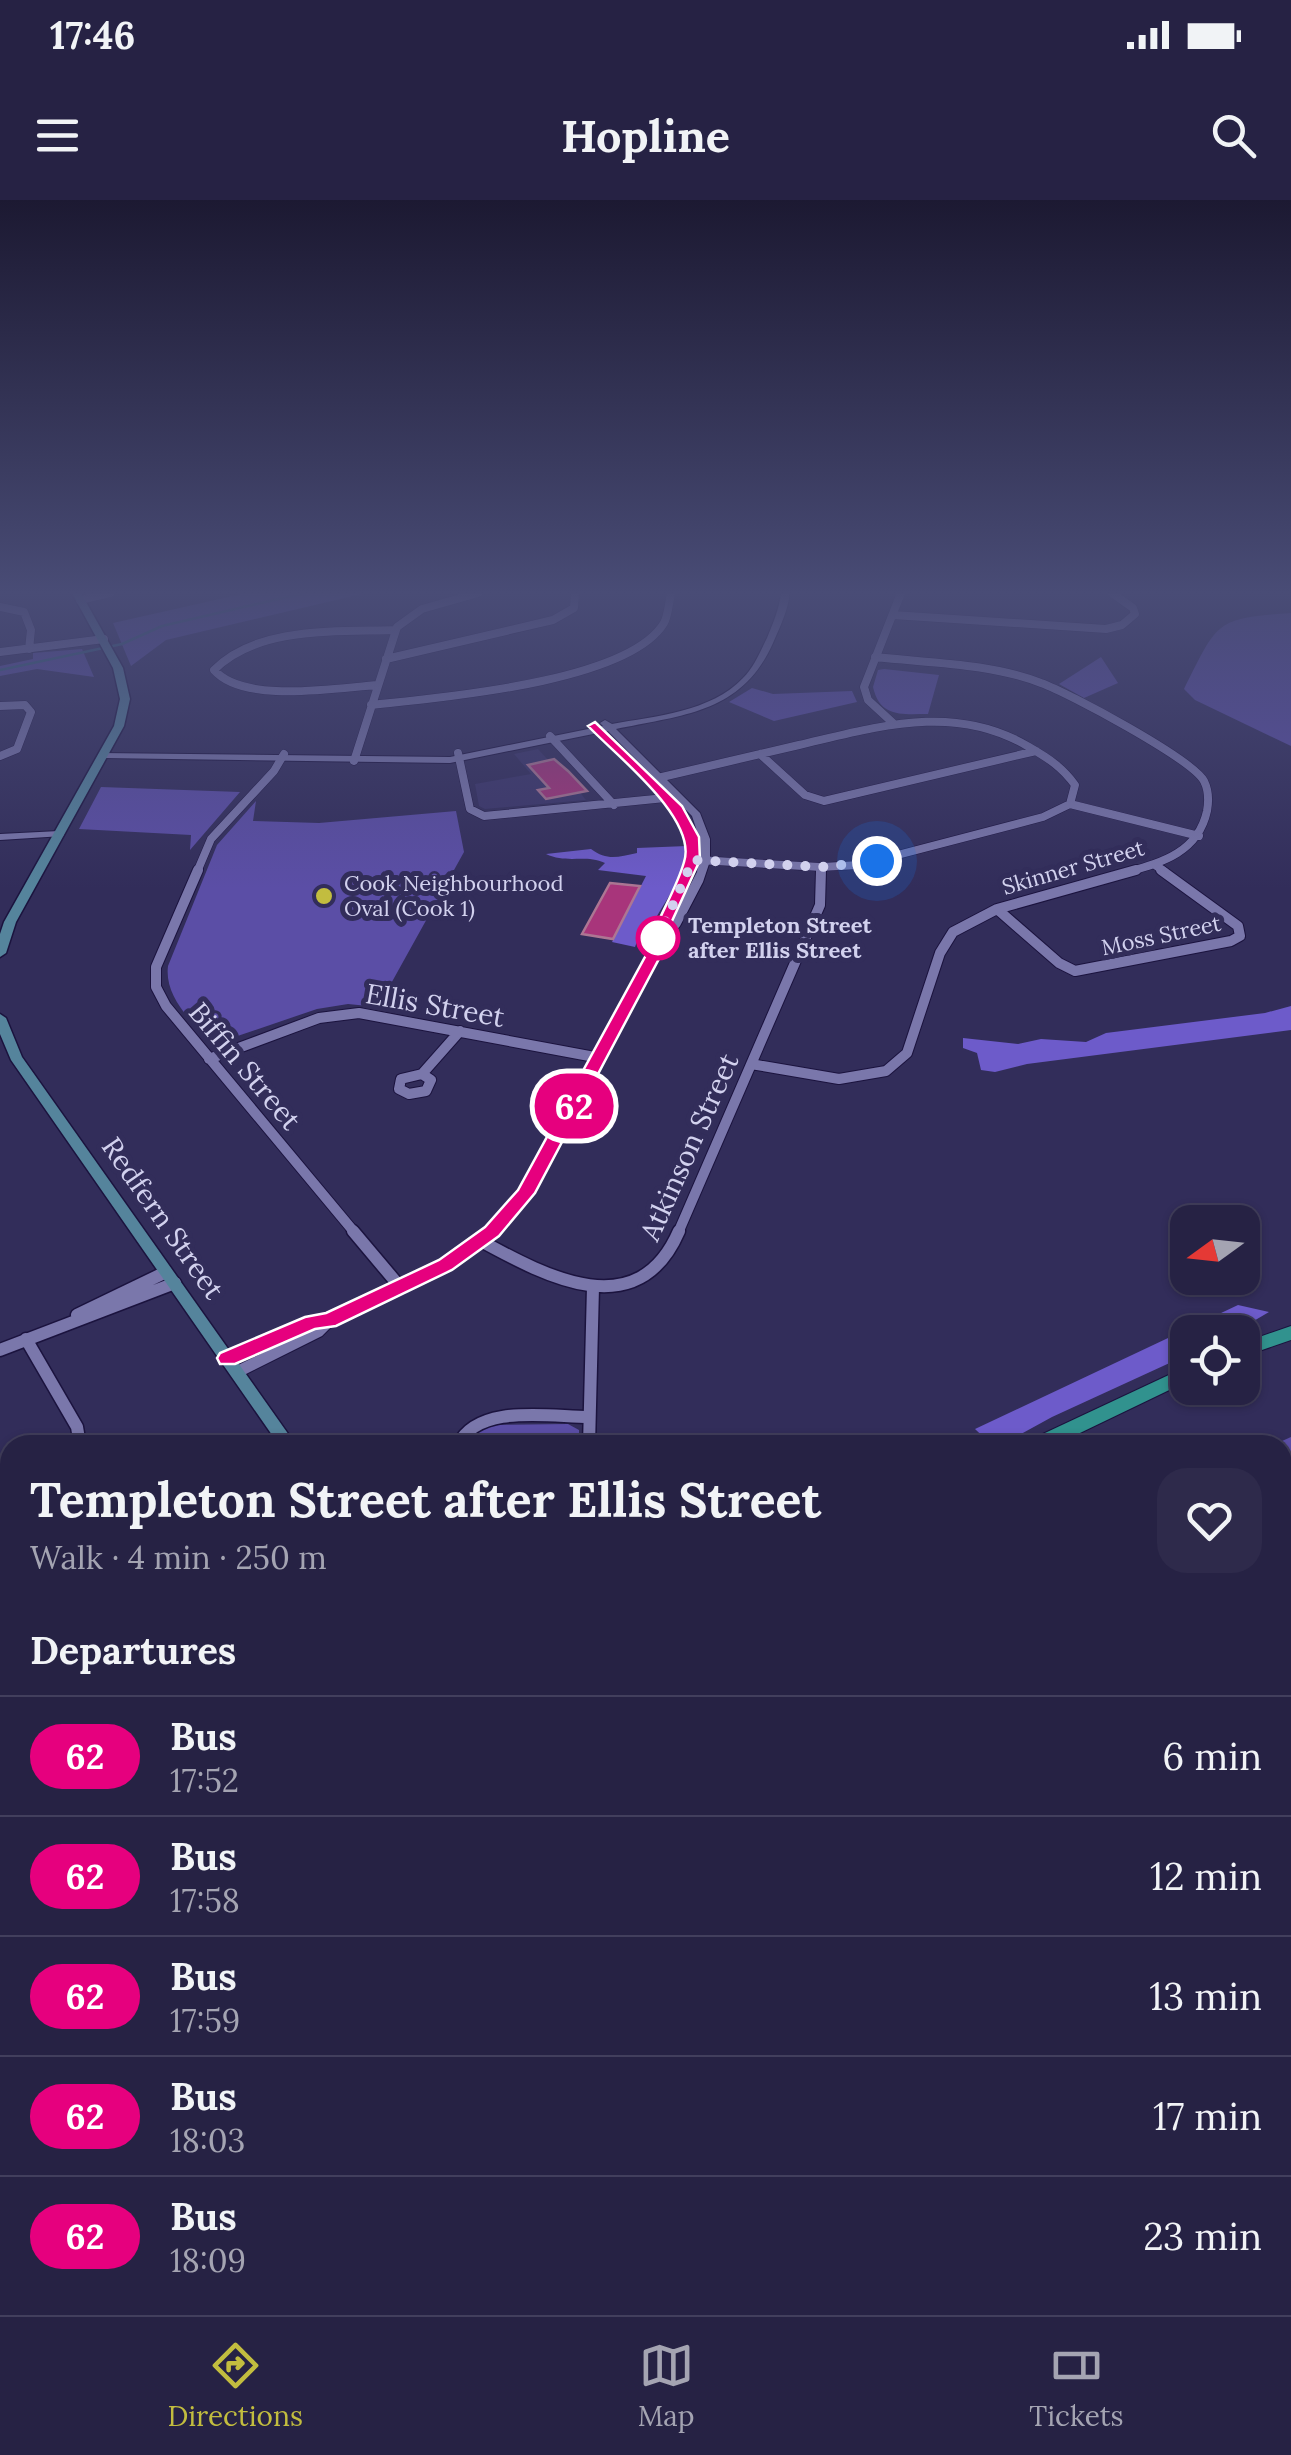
<!DOCTYPE html>
<meta charset="utf-8">
<style>
body{margin:0;font-family:Lora,serif;background:#2e2a4b;color:#f1f3f6;height:100vh;display:flex;flex-direction:column;font-size:38px;white-space:nowrap}
*{box-sizing:border-box;margin:0}
p{font-size:32px;color:#a4a4b2}
.icon{flex:none;width:55px;height:55px;fill:none;stroke:currentColor;stroke-width:2;stroke-linecap:round;stroke-linejoin:round}
.map{position:relative;flex:1;overflow:hidden}
.drawer{position:absolute;left:0px;top:1235px;width:1292px;height:880px;display:flex;flex-direction:column;background:#262244;border-radius:30px 30px 0 0;box-shadow:0 2px 8px #0004,0 0 0 2px #423f5d}
.drawer>*{flex:none}
.badge{padding:0 20px;border-radius:32px;font-size:35px;line-height:65px}
.needle{width:65px;rotate:255deg}
.buttons{position:absolute;left:1170px;top:1005px;display:grid;gap:20px}
.buttons a{display:grid;place-items:center;width:90px;height:90px;border-radius:20px;background:#262244;box-shadow:0 2px 8px #0004,0 0 0 2px #423f5d;font-size:50px}
.you{position:absolute;width:50px;height:50px;margin:-25px;border:8px solid #fff;border-radius:50%;background:#1a73e8;box-shadow:0 0 0 15px #1a73e833}
.map>.badge{position:absolute;translate:-50% -50%;box-shadow:0 0 0 5px #fff}
h2{padding:0 30px;font-size:38px;line-height:90px}
.round{display:grid;place-items:center;flex:none;width:105px;height:105px;border-radius:30px;background:#2e2a4b}
.summary{display:flex;align-items:center;justify-content:space-between;height:170px;padding:0 30px}
h1{font-size:48px;font-weight:800;line-height:75px}
ul{padding:0;list-style:none}
li{display:flex;align-items:center;gap:30px;height:120px;padding:0 30px;border-top:2px solid #423f5d}
li div{flex:1}
li b{display:block;font-size:38px}
li em{font-style:normal}
li .badge{min-width:110px;font-weight:700;text-align:center}
.status{display:flex;justify-content:space-between;align-items:center;height:70px;padding:0 50px;background:#262244;direction:ltr}
.status svg{height:28px;fill:currentColor}
header{display:flex;justify-content:space-between;align-items:center;height:130px;padding:0 30px;background:#262244;font-size:45px;font-weight:800}
.tab-bar{display:flex;justify-content:space-around;align-items:center;height:140px;border-top:2px solid #423f5d;background:#262244;font-size:28px;color:#a4a4b2}
.tab-bar a{display:grid;justify-items:center;gap:5px}
.tab-bar .active{color:#c2bd3f}
.map>svg:first-child{display:block}
.built{fill:#3b3569}
.green{fill:#5b4ea6}
.forest{fill:#6d5bca}
.lines{fill:none;stroke-linecap:round;stroke-linejoin:round}
.stream{stroke:#32687e;stroke-width:2.5}
.building{fill:#a8357b;stroke:#ad7693;stroke-width:2.5}
.minor-far3-casing{stroke:#1b133e;stroke-width:9}
.minor-far2-casing{stroke:#1b133e;stroke-width:12}
.minor-far1-casing{stroke:#1b133e;stroke-width:15}
.minor-casing{stroke:#1b133e;stroke-width:19}
.tertiary-casing{stroke:#1b133e;stroke-width:2}
.secondary-casing{stroke:#1b133e;stroke-width:3}
.primary-casing{stroke:#1b133e;stroke-width:2}
.minor-far3{stroke:#7a77ab;stroke-width:8}
.minor-far2{stroke:#7a77ab;stroke-width:10}
.minor-far1{stroke:#7a77ab;stroke-width:12}
.minor{stroke:#7a77ab;stroke-width:16}
.tertiary{fill:#7a77ab;fill-rule:evenodd}
.secondary{fill:#55849c;fill-rule:evenodd}
.primary{fill:#31928e;fill-rule:evenodd}
.line{fill:#e6007e;stroke:#fff;stroke-width:2.5}
.walk{stroke:#d2d1ee;stroke-width:10;stroke-dasharray:0 18}
.poi-dot{fill:#c2bd3f;stroke:#322d5a;stroke-width:4}
.stop-dot{fill:#fff;stroke:#e6007e;stroke-width:5}
.labels{text-anchor:middle;dominant-baseline:central;stroke-width:10;stroke-linejoin:round;paint-order:stroke}
.far-street-label{font-size:22px;fill:#d2d1ee;stroke:#322d5a}
.far-poi-label{font-size:22px;fill:#d2d1ee;stroke:#322d5a;text-anchor:start}
.far-stop-label{font-size:22px;font-weight:bold;fill:#d2d1ee;stroke:#322d5a;text-anchor:start}
.street-label{font-size:28px;fill:#d2d1ee;stroke:#322d5a}
</style>
<div class="status"><b>17:46</b><svg viewBox="0 0 49 12"><path d="M0 12V9h3v3zM5 12V6h3v6zM10 12V3h3v9zM15 12V0h3v12zM26 1h20v11H26zM47 4h2v5h-2z"/></svg></div>
<header><svg class="icon" aria-label="menu" viewBox="0 0 24 24"><path d="M4 6h16M4 12h16M4 18h16"/></svg>Hopline<svg class="icon" aria-label="search" viewBox="0 0 24 24"><circle cx="10" cy="10" r="6"/><path d="M15 15l6 6"/></svg></header>
<div class="map">
<svg width="1291" height="2115" viewBox="0 0 1291 2115">
<rect width="100%" height="100%" fill="#322d5a"/>
<path class="built" d="M538 549 560 573 564 572 586 600 485 609 479 606 475 584 531 574 514 554Z"/>
<path class="green" d="M246 393H366L166 440 131 466 113 423Z
M1291 413V546L1195 500 1184 489C1218 422 1214 418 1291 413Z
M82 449 94 477 37 469 0 476V466L33 459V453Z
M1101 457 1118 483 1084 498 1059 484Z
M884 469 939 475 928 514C902 514 880 518 873 487L878 470Z
M752 488 773 494 852 491 857 502 774 521 729 502Z
M101 587 240 592 190 650 191 635 79 629Z
M256 601 253 621 319 623 456 611 464 652 378 807 348 804 317 809 214 844C193 824 164 797 168 766L217 645Z
M568 1224 579 1230V1245H465L466 1240 490 1225Z
M1291 1237V2115H1054L1019 2105H1282V1245H1273Z"/>
<path class="forest" d="M687 646C687 673 665 701 652 725L641 730 635 747 612 742 646 676 598 670 605 663C585 654 567 664 546 654L591 649C607 661 618 657 637 653V648Z
M1291 806V830L1027 864 995 872 981 870 977 853 963 848V838L1018 844 1041 839 1086 842 1106 833 1265 813Z
M1238 1105 1269 1112 1235 1132H1188L1187 1155 1052 1217 1001 1245H992L975 1229Z"/>
<g class="lines">
<path class="stream" d="M0 470 122 444 162 426 304 393"/>
</g>
<path class="building" d="M554 559 568 571 587 591 546 599 538 590 549 588 528 565Z
M610 683 640 686 613 739 582 734Z"/>
<g class="lines">
<defs>
<path id="minor-far3" d="M80 400 110 393
M0 407 24 412 31 430 29 449
M893 415 1106 429 1122 425 1135 414 1133 408 1112 393
M0 452 104 439
M875 457C929 463 990 463 1041 483 1069 493 1192 559 1204 581 1209 591 1209 600 1207 611 1198 652 1163 662 1128 672
M386 459 553 420 574 408 575 393
M378 485C335 488 244 504 214 470 257 426 337 432 395 430
M371 505C436 498 628 483 664 423 668 416 669 402 671 393
M0 506 25 505 31 512 17 549 0 556
M893 523 868 500 864 487 901 393
M550 536 614 605
M458 553 470 609 484 616 675 597
M760 554 805 595 824 601 1036 551
M354 561 397 427 422 409 478 393
M649 580C699 568 749 557 799 545 877 527 955 502 1029 547 1048 558 1062 567 1075 585L1070 604 1043 617 859 665 821 667 698 660
M1070 604 1199 636
M1155 665 1165 672
M197 672 211 639 274 571 284 554
M821 672V667"/>
<path id="minor-far2" d="M198 670 156 767V787L166 806 355 1033
M997 709 1059 763 1075 771 1231 741 1240 736 1238 726 1161 670
M209 859 319 818 359 813 600 858
M751 864 839 879 886 871 907 853 940 753 953 732 997 709 1136 670
M422 874 431 880 426 891 409 894 399 889 401 879Z
M422 874 460 831
M678 1033 820 705 821 670"/>
<path id="minor-far1" d="M353 1031 401 1088
M481 1041C547 1077 638 1126 679 1031
M77 1115 166 1072
M26 1139 77 1227 80 1245
M0 1150 175 1083
M458 1245C478 1203 550 1217 589 1217
M589 1245 593 1087
M0 1295 10 1291
M0 1431 10 1452"/>
<path id="minor" d="M0 1509 10 1504
M0 2047H10
M366 2105 371 2115"/>
<path id="tertiary" d="M781 393H789V399C786 415 779 429 773 443 742 513 683 515 616 529L700 613 710 639V661L703 682 680 726 664 746 531 996C476 1066 411 1087 334 1124L322 1136 242 1176H232L230 1172 232 1168 313 1128 227 1164 222 1163 220 1159 222 1155 307 1118 327 1115C402 1080 467 1059 521 991L653 744C655 728 663 715 670 700 700 638 686 623 641 577V573H647C716 643 702 647 667 729L697 672 700 650 696 628 692 616 608 531 450 563 103 558 98 555 100 553 450 557 603 526 600 523 605 520 612 524C655 516 711 512 743 478 754 467 760 452 767 438 773 423 779 410 781 393Z
M59 631 64 634 63 636 0 640V634Z"/>
<path id="secondary" d="M72 393H81L123 468 130 499 124 526 16 722 6 753 0 757V734L4 722 114 526 120 499 113 468Z
M0 814 6 818 22 857 296 1245H279L11 860 0 834Z
M877 2105H904L909 2115H881Z"/>
<path id="primary" d="M1291 1126V1140L1242 1157V1143Z
M1188 1166V1181L1055 1245H1027L1030 1240Z
M10 1752V1778L0 1781V1755Z"/>
</defs>
<use href="#minor-far3" class="minor-far3-casing"/>
<use href="#minor-far2" class="minor-far2-casing"/>
<use href="#minor-far1" class="minor-far1-casing"/>
<use href="#minor" class="minor-casing"/>
<use href="#tertiary" class="tertiary-casing"/>
<use href="#secondary" class="secondary-casing"/>
<use href="#primary" class="primary-casing"/>
<use href="#minor-far3" class="minor-far3"/>
<use href="#minor-far2" class="minor-far2"/>
<use href="#minor-far1" class="minor-far1"/>
<use href="#minor" class="minor"/>
<use href="#tertiary" class="tertiary"/>
<use href="#secondary" class="secondary"/>
<use href="#primary" class="primary"/>
</g>
<linearGradient id="sky" x2="0" y2="1"><stop stop-color="#1c1932"/><stop offset="0.57" stop-color="#494c76"/><stop offset="1" stop-color="#494c76" stop-opacity="0"/></linearGradient>
<rect width="1291" height="689" fill="url(#sky)"/>
<path class="line" d="M595 522 682 606 699 637 700 660 667 732 661 755 535 993 499 1036 452 1070 336 1126 315 1129 235 1164H220L217 1158 220 1153 305 1117 326 1113 439 1060 485 1027 518 990 646 755C654 722 675 694 684 662 698 619 618 557 590 528L588 526Z"/>
<g class="lines">
<path class="walk" d="M658 738 693 660 822 667 877 661"/>
</g>
<circle class="poi-dot" cx="324" cy="696" r="10"/>
<circle class="stop-dot" cx="658" cy="738" r="20"/>
<g class="labels">
<g class="far-street-label">
<text transform="translate(1073 667) rotate(-16)">Skinner Street</text>
<text transform="translate(1161 735) rotate(-12)">Moss Street</text>
</g>
<g class="far-poi-label">
<text x="344" y="683">Cook Neighbourhood<tspan x="344" dy="25">Oval (Cook 1)</tspan></text>
</g>
<g class="far-stop-label">
<text x="688" y="725">Templeton Street<tspan x="688" dy="25">after Ellis Street</tspan></text>
</g>
<g class="street-label">
<text transform="translate(435 805) rotate(10)">Ellis Street</text>
<text transform="translate(245 866) rotate(50)">Biffin Street</text>
<text transform="translate(689 947) rotate(-66)">Atkinson Street</text>
<text transform="translate(163 1018) rotate(55)">Redfern Street</text>
</g>
</g>
</svg>
<div class="buttons">
<a><svg class="needle" viewBox="-14 -14 28 28"><path d="M0-13l5 13h-10z" fill="#e53935"/><path d="M0 13l5-13h-10z" fill="#a4a4b2"/></svg></a>
<a><svg class="icon" aria-label="locate" viewBox="0 0 24 24"><circle cx="12" cy="12" r="6"/><path d="M12 2v4M12 18v4M2 12h4M18 12h4"/></svg></a>
</div>
<div class="you" style="left:877px;top:661px"></div>
<b class="badge" style="left:574px;top:906px;background:#e6007e;color:#fff">62</b>
<section class="drawer">
<div class="summary"><div><h1>Templeton Street after Ellis Street</h1><p>Walk · 4 min · 250 m</p></div><a class="round"><svg class="icon" aria-label="heart" viewBox="0 0 24 24"><path d="M12 20l-8-8c-3-5 5-10 8-4 3-6 11-1 8 4z"/></svg></a></div>
<h2>Departures</h2>
<ul>
<li><span class="badge" style="background:#e6007e;color:#fff">62</span><div><b>Bus</b><p>17:52</p></div><em>6 min</em></li>
<li><span class="badge" style="background:#e6007e;color:#fff">62</span><div><b>Bus</b><p>17:58</p></div><em>12 min</em></li>
<li><span class="badge" style="background:#e6007e;color:#fff">62</span><div><b>Bus</b><p>17:59</p></div><em>13 min</em></li>
<li><span class="badge" style="background:#e6007e;color:#fff">62</span><div><b>Bus</b><p>18:03</p></div><em>17 min</em></li>
<li><span class="badge" style="background:#e6007e;color:#fff">62</span><div><b>Bus</b><p>18:09</p></div><em>23 min</em></li>
</ul>
</section>
</div>
<nav class="tab-bar">
<a class="active"><svg class="icon" aria-label="directions" viewBox="0 0 24 24"><path d="M12 3l9 9-9 9-9-9zM9 14v-3h6M13 9l2 2-2 2"/></svg>Directions</a>
<a><svg class="icon" aria-label="map" viewBox="0 0 24 24"><path d="M3 6l6-2 6 2 6-2v14l-6 2-6-2-6 2zM9 4v14M15 6v14"/></svg>Map</a>
<a><svg class="icon" aria-label="tickets" viewBox="0 0 24 24"><path d="M3 7h18v10H3zM15 7v10"/></svg>Tickets</a>
</nav>
